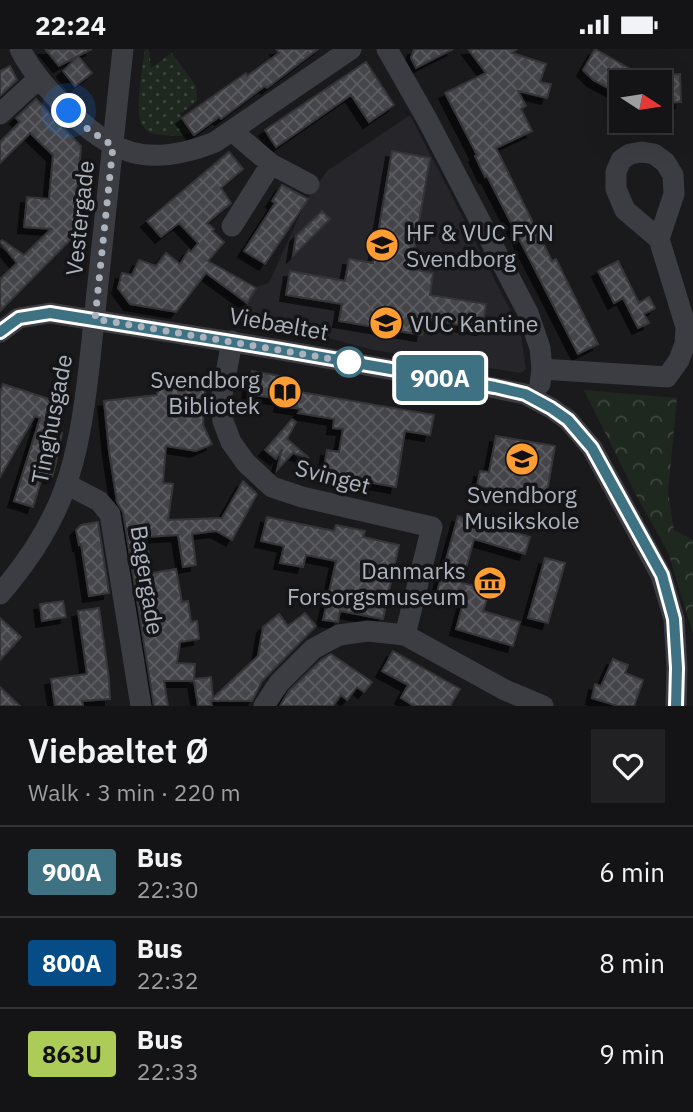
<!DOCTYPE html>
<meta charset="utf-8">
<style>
body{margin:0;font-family:"IBM Plex Sans",sans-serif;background:#212123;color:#f1f3f6;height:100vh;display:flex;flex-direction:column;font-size:26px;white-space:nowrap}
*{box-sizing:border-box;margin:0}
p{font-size:23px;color:#9d9ea1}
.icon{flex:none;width:38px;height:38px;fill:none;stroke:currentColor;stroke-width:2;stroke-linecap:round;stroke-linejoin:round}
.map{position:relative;height:657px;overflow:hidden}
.side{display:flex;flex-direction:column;background:#141416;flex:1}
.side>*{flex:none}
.badge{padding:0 14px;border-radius:5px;font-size:24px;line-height:46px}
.needle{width:46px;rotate:102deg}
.controls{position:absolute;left:609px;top:21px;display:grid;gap:14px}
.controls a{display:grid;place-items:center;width:63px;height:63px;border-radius:0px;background:#141416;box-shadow:0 7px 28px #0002,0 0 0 2px #333335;font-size:35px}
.you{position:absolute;width:35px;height:35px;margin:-18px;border:5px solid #fff;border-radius:50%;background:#1a73e8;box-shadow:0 0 0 10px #1a73e833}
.map>.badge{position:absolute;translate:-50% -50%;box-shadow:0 0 0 4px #fff}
.round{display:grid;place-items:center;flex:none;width:74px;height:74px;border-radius:0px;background:#212123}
.overview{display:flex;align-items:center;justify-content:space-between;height:119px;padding:0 28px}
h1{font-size:33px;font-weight:600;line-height:52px}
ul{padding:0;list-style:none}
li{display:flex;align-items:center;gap:21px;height:91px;padding:0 28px;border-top:2px solid #333335}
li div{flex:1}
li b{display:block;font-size:26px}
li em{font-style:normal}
li .badge{min-width:77px;font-weight:700;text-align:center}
.status{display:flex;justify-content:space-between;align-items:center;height:49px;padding:0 35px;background:#141416;direction:ltr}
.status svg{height:19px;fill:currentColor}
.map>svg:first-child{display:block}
.built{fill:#26262a}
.grass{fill:url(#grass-dots)}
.forest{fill:url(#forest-crowns)}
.building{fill:url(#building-cross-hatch);stroke:#343539;stroke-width:2;filter:url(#shadow)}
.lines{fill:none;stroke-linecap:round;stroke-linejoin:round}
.minor{stroke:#3b3d42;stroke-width:21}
.line-casing{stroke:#fff;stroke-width:16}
.line{stroke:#3e7182;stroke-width:10}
.walk{stroke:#acb3bd;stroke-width:7;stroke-dasharray:0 12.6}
.stop-dot{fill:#fff;stroke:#3e7182;stroke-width:3.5}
.labels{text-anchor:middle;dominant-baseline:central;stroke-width:7;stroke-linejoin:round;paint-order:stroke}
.street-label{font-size:23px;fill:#acb3bd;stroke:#151518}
.poi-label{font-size:23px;fill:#acb3bd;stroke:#151518;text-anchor:start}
</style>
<div class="status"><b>22:24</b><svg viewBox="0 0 49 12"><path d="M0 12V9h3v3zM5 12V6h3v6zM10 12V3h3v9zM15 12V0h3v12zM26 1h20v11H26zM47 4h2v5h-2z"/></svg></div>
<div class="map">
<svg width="693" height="657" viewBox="0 0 693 657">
<defs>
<pattern id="grass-dots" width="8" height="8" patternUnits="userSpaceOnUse" patternTransform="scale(1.75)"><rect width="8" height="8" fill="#1f281f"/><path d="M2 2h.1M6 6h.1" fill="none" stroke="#3d453e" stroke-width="1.8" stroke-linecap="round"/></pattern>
<pattern id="forest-crowns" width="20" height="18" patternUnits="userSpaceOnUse" patternTransform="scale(1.75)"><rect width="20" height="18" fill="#1f281f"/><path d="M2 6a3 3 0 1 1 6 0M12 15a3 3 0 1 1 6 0" fill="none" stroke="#3d453e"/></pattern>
<pattern id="building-cross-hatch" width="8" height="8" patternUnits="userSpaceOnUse" patternTransform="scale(1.75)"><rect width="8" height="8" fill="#44454a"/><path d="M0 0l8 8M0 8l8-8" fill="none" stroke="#5c5d62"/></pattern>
<filter id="shadow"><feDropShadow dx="-6" dy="6" stdDeviation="0" flood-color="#0009"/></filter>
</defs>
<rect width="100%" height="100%" fill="#1a1a1d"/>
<path class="built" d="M410 66 520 280 526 320 521 324 373 301 332 290 248 276V272H237L258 237 269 234 307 150 327 122Z"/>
<path class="grass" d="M145 0H149L151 19 172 4 196 37 197 52 180 65 192 83C183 88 176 87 166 86 156 86 147 85 142 76 134 63 143 17 145 0Z"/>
<path class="forest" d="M584 341 677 349 668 443 674 481 693 491V585L668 503 635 444Z"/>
<path class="building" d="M45 0H92L78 7 92 24 75 37 63 22 78 7 59 17Z
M276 0H318L267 39 265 37 221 70 219 68 194 86 182 69 246 24 247 27 279 4Z
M414 0H453L416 19 411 9Z
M468 0H517L512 4 546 15 540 33 551 35 547 49 518 42 526 57 521 60 532 82 496 99 552 212 556 210 598 295 578 305 487 127 485 128 475 107 477 106 445 44 486 24Z
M595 0 634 22 660 29V26L680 25 681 53 660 54V33H621V46L593 31 583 21Z
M366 13 394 56 369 73 351 46 276 98 265 81Z
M10 17 17 31 0 47V22Z
M36 50 81 97 76 161 81 162 79 182 0 262V230L17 214 0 193 2 191 24 206 51 180 24 178 27 148 49 150 53 106 30 84 0 114V93L20 73 16 69Z
M392 102 430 109 411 220 433 224 430 246 486 255 482 280 425 270 422 286 339 272 342 255 286 246 290 222 345 232 349 210 373 214Z
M229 103 243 120 221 139 231 154 207 174 214 180 212 182 224 193 208 212 256 239 247 254 206 224 176 263 130 255 118 239 122 224 132 226 139 211 156 217 166 204 180 215 189 201 191 203 198 194 179 174 161 188 147 172Z
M282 136 308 150 265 215 244 202 275 154 272 152Z
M322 162 330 170 293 207 296 187Z
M618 212 639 254 649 248 655 259 644 265 649 274 638 279 623 249 614 254 598 222Z
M252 322 280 327 279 332 290 334V339L301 340 300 343 434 366 430 386 405 382 396 438 323 425 327 401 339 403 343 380 333 379 334 370 298 364 301 360 280 357 281 350 248 345Z
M3 335 61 354 52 381 62 384 56 414 52 428 43 425 33 458 14 452 40 369 35 367 0 428V343Z
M189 338V340L205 341 203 376 212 395 196 402 166 397 163 434 173 435 168 471 222 469 243 432 257 445 232 491 216 482 192 485 196 516 183 518 178 486 146 488 152 524 176 520 182 553 188 552 191 573 197 572 199 590 180 593 177 614 195 615 194 630 211 628 213 649 258 607 263 578 279 565 288 577 305 564 316 577 262 632 252 652H211L212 657H198L194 632H164L168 657H154L123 463 117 453 109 402 104 352 157 346 158 340Z
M292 370 296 373 287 390 309 409 293 404 277 421 282 400 276 410 265 401Z
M496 387 555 397 546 449 477 437 480 422 489 423Z
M458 467 530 488 525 505 474 490 462 534 484 539 482 548 487 550 483 562 520 573 513 597 456 580 464 551 437 543Z
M267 468 334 482 336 476 365 482 363 488 399 496 383 570 340 562 338 573 323 571 336 512 306 506 303 518 280 514 284 497 261 492Z
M98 473 109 544 89 547 81 495 79 496 76 481 81 476Z
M545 509 565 514 548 574 528 569Z
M63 552 66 568 42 572 40 555Z
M99 559 109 630 110 650 82 652 83 657H55L51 630 87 625 78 562Z
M0 569 21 588 0 611Z
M393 602 460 640 450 657H414L401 649 408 636 382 622Z
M331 605 372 633 364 643 357 638 347 651 341 646 333 657H280L289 642 321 611Z
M613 610 628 616 625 624 643 631 634 657H618L592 649 595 635 601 637Z
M0 638 20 657H0Z"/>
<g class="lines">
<path class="minor" d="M20 0C31 22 46 38 63 56 112 106 148 120 215 93L351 0
M387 0 428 72 528 264 540 299 542 320 540 335
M0 65 38 30
M232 82 271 115 309 135
M232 177 271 115
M0 283 19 269 50 264 275 300 495 339 525 345 551 359 568 371 592 399 661 526 674 570 677 619 676 657
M232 292 222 346 223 372 231 393 246 414 272 438 302 448 432 478 405 586
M542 320 667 328 679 311 685 295 686 278 659 190 625 161 616 140V123L621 111 630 105 642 103 654 105 665 113 673 126 674 145 659 190
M68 436 99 452 110 465 141 657
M0 545C65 470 78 414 89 319L123 0
M264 657 279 634 313 600 339 586 368 582 405 586 505 641 543 657"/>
</g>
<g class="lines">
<defs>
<path id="line" d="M0 283 19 269 50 264 275 300 495 338 525 345 551 359 568 371 592 399 662 526 674 570 677 619 676 657"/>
</defs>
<use href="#line" class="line-casing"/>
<use href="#line" class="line"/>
<path class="walk" d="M69 62 85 78 113 97 95 270 356 314 349 313"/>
</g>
<defs>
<symbol id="university-disc" viewBox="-11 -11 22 22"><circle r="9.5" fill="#fe9d31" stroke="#151518"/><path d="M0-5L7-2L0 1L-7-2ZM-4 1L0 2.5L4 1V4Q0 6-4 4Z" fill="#111"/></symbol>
<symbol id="school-disc" viewBox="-11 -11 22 22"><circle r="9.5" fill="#fe9d31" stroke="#151518"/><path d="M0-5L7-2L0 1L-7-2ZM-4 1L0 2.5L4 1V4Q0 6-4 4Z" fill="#111"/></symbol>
<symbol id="library-disc" viewBox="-11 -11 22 22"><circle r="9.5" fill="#fe9d31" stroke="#151518"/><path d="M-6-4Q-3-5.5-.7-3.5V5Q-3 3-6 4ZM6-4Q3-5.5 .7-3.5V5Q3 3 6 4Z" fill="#111"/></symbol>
<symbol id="museum-disc" viewBox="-11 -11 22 22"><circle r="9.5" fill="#fe9d31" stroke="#151518"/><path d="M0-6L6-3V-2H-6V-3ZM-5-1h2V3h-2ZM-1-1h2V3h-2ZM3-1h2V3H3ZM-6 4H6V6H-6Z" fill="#111"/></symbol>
</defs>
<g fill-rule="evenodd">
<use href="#university-disc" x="363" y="177" width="38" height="38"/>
<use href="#school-disc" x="367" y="255" width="38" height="38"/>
<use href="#library-disc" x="266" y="324" width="38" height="38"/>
<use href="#school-disc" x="503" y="391" width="38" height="38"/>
<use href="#museum-disc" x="471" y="515" width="38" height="38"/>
</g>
<circle class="stop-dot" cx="349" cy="313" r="14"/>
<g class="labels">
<g class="street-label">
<text transform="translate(79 169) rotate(-84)">Vestergade</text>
<text transform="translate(279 274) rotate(10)">Viebæltet</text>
<text transform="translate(51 370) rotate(-79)">Tinghusgade</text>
<text transform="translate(333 427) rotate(15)">Svinget</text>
<text transform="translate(148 531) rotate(81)">Bagergade</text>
</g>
<g class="poi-label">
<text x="406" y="183">HF &amp; VUC FYN<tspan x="406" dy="26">Svendborg</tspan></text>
<text x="410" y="274">VUC Kantine</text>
<text x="260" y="330" text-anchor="end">Svendborg<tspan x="260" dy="26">Bibliotek</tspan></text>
<text x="522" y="445" text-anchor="middle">Svendborg<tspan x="522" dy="26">Musikskole</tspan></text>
<text x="466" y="521" text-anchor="end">Danmarks<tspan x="466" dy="26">Forsorgsmuseum</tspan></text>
</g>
</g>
</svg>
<div class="controls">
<a><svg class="needle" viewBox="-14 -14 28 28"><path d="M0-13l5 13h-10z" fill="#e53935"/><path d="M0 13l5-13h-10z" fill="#9d9ea1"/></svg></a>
</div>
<div class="you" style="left:69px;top:62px"></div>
<b class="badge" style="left:440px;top:329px;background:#3e7182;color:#fff">900A</b>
</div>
<section class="side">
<div class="overview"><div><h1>Viebæltet Ø</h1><p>Walk · 3 min · 220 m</p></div><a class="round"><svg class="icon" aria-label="heart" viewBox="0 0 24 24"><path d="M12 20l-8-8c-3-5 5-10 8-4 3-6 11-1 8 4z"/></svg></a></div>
<ul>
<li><span class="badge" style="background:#3e7182;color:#fff">900A</span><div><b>Bus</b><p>22:30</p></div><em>6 min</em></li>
<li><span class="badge" style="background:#064d87;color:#fff">800A</span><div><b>Bus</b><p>22:32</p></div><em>8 min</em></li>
<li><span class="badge" style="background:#adcb57;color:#111">863U</span><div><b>Bus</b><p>22:33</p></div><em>9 min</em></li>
</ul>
</section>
